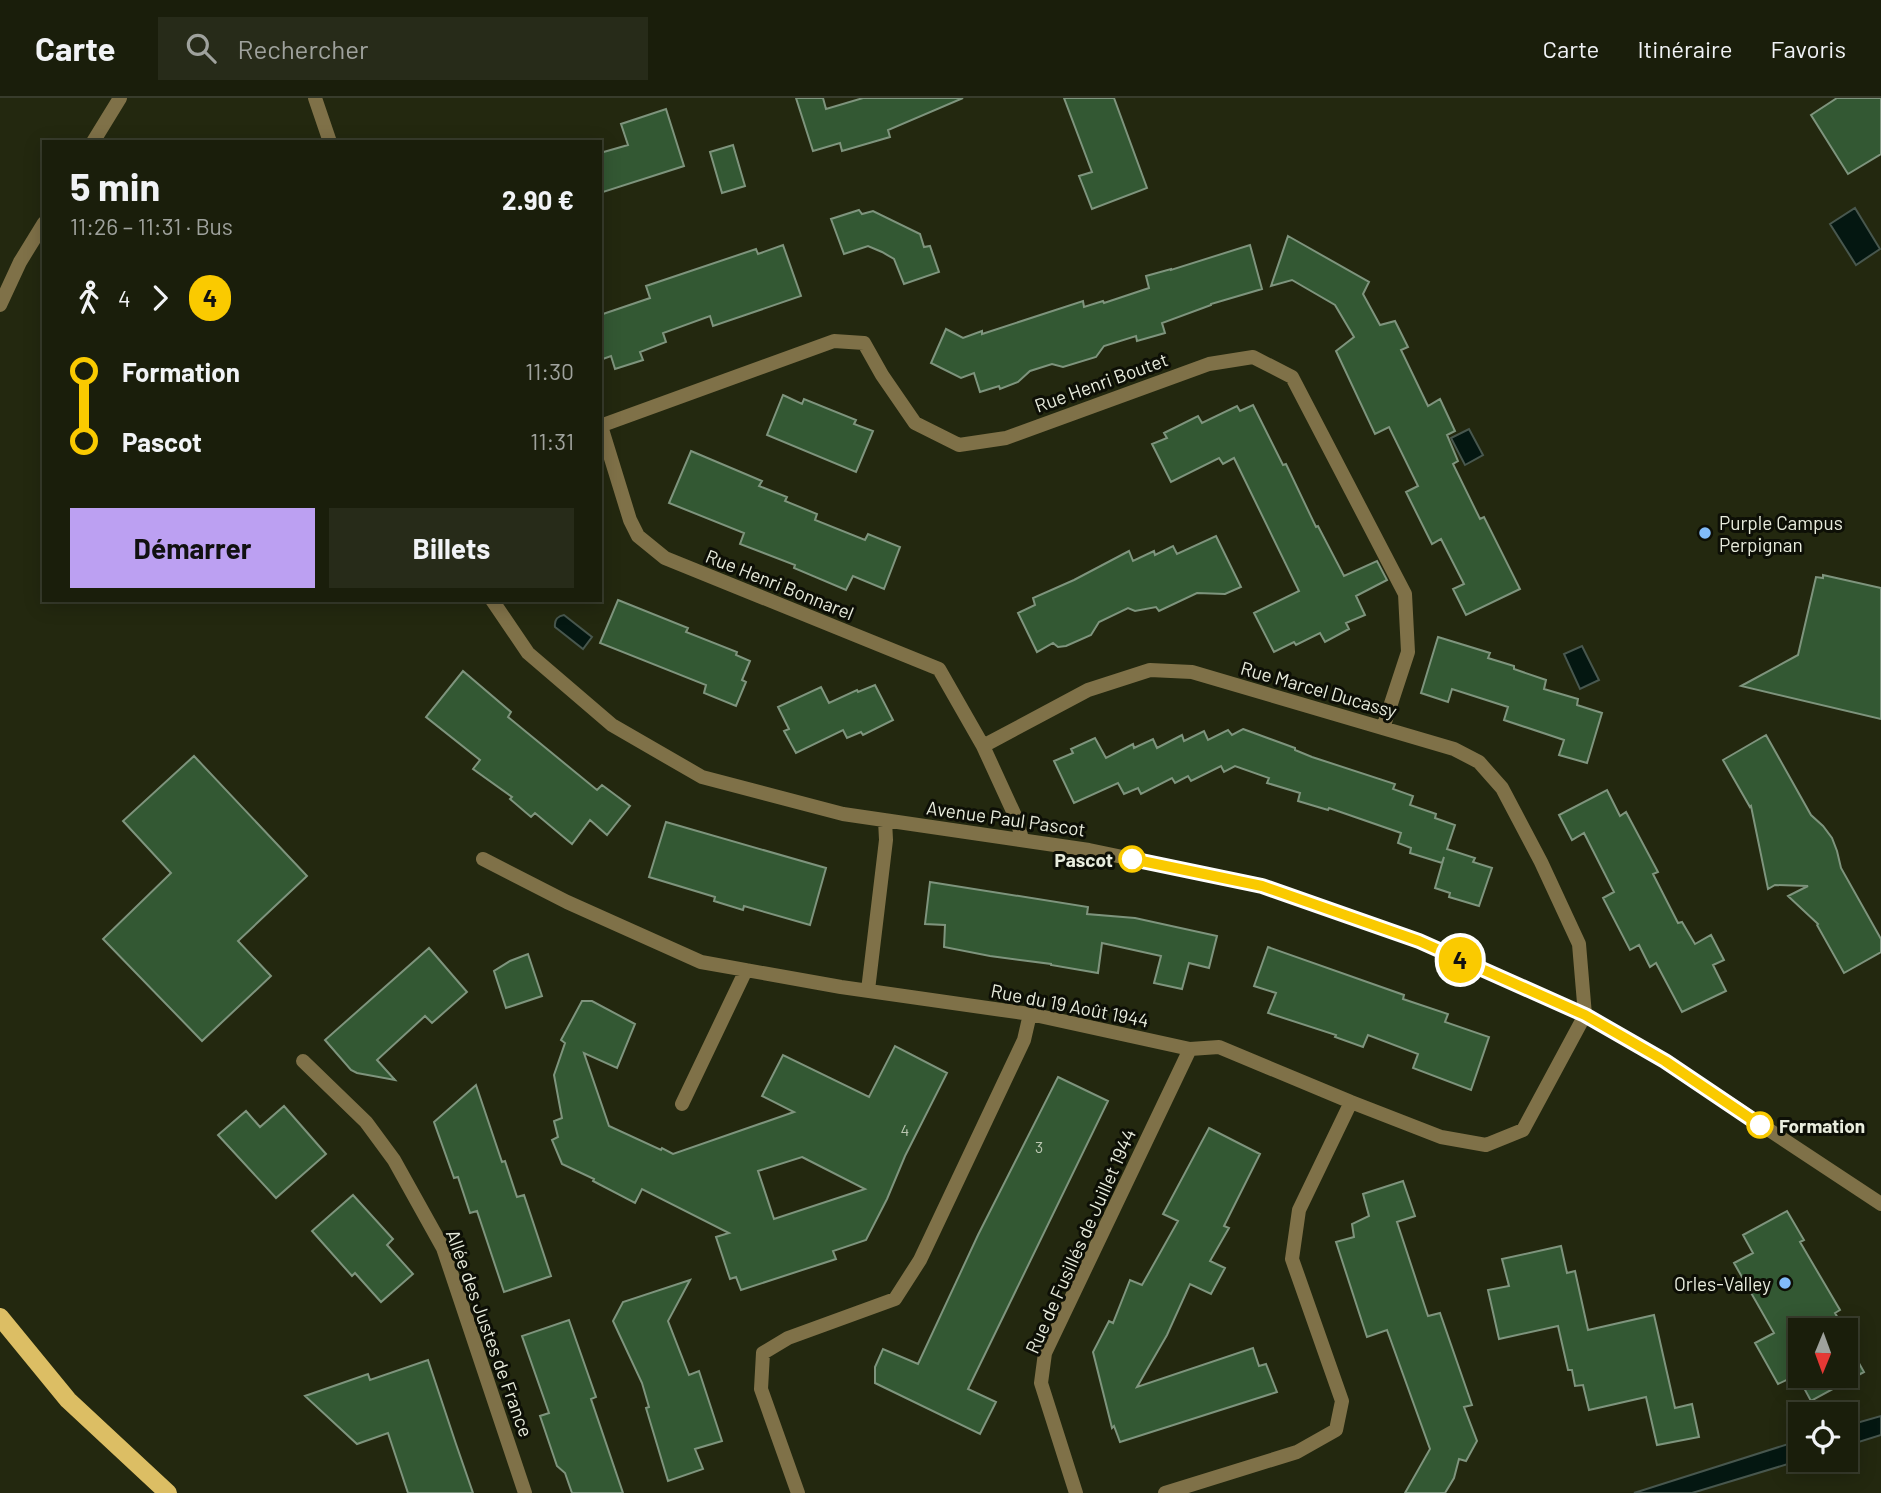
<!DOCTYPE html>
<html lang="fr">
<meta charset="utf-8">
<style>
body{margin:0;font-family:Barlow,sans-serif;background:#272b19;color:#f1f3f6;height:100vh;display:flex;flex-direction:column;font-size:26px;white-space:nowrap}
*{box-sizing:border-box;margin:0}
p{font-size:23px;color:#9fa29d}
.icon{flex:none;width:38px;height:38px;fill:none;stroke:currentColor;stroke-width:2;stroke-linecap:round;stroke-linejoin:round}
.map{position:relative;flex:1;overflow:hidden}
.sheet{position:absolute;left:42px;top:42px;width:560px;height:462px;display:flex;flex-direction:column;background:#1a1e0b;border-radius:0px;box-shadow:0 4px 18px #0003,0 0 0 2px #383c2c}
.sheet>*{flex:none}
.badge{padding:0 14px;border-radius:23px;font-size:24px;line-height:46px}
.needle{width:46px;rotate:181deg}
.controls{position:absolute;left:1788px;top:1220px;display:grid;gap:14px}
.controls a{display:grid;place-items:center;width:70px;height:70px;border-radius:0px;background:#1a1e0b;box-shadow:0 4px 18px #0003,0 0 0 2px #383c2c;font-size:35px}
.map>.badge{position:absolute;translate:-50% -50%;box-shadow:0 0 0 4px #fff}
.legs{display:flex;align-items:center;gap:10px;height:77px;padding:0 28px;font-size:23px}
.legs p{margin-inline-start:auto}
.overview{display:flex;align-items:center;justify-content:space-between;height:119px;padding:0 28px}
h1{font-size:38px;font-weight:700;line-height:52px}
.cta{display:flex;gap:14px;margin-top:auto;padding:14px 28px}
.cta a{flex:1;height:80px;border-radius:0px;background:#bca0f2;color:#111;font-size:28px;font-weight:700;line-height:80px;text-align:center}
.cta a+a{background:#272b19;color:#f1f3f6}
ul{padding:0 28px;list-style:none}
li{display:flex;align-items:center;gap:24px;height:70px;font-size:26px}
li i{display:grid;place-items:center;width:10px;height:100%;margin:0 9px;background:currentColor}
li i::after{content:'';width:18px;height:18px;margin:-9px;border:5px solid;border-radius:50%;background:#1a1e0b}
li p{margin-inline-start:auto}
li:first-child i{background:linear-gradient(#0000 50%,currentColor 0)}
li:last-child i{background:linear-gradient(currentColor 50%,#0000 0)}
header{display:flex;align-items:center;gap:42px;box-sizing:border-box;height:98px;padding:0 35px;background:#1a1e0b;border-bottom:2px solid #383c2c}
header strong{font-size:33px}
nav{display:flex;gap:38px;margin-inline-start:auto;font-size:24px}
.search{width:490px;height:63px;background:#272b19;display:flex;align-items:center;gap:18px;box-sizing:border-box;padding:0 24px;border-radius:0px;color:#9fa29d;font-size:26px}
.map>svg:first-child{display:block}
.water{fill:#041711;stroke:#48574e;stroke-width:2}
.building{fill:#335833;stroke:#7e947d;stroke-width:2;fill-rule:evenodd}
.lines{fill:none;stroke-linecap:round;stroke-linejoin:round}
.street{stroke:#7f7148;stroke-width:14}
.primary{stroke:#dcbe64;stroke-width:18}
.line-1-casing{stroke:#fff;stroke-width:16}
.line-1{stroke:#faca00;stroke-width:10}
.poi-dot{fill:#81bcfa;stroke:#0d0f06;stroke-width:2.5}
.stop-1-dot{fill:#fff;stroke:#faca00;stroke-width:3.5}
.labels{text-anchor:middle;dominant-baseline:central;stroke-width:6;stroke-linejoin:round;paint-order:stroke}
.number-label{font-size:16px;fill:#bbc7b2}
.street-label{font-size:19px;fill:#e8ecdd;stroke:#0d0f06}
.poi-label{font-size:19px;fill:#e8ecdd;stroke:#0d0f06;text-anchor:start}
.stop-label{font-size:19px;font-weight:bold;fill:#e8ecdd;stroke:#0d0f06;text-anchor:end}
</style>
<header>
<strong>Carte</strong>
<div class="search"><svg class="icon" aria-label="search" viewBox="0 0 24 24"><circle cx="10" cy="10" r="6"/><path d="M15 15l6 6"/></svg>Rechercher</div>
<nav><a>Carte</a><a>Itinéraire</a><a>Favoris</a></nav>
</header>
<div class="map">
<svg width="1881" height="1395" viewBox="0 0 1881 1395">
<rect width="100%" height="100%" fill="#23280f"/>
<path class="water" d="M1855 110 1880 151 1856 167 1830 126Z
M1469 331 1483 357 1465 367 1451 340Z
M564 517 592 539 583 551 555 529C554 522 558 518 564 517Z
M1582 548 1599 582 1580 591 1564 556Z
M1881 1318V1337L1846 1348V1328Z
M1801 1342V1362L1692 1395H1634Z"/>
<path class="building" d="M796 0H823L826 11 863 0H963L888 32 890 39 842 53 840 45 813 53Z
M1064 0H1114L1147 90 1092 111 1079 78 1092 74Z
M1837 0H1881V56L1848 76 1811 17Z
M666 11 684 68 600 95V55L628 47 621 26Z
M733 47 745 88 722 95 710 54Z
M859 112 862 116 873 113 920 136 924 149 930 148 939 174 904 186 894 161 882 154 868 148 844 156 831 121Z
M1288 138 1369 184 1363 196 1380 227 1395 223 1408 249 1401 252 1428 308 1440 301 1455 333 1447 337 1458 363 1453 366 1480 421 1484 419 1520 491 1466 517 1453 491 1464 486 1441 441 1432 446 1406 394 1418 388 1389 329 1375 336 1336 253 1354 239 1335 207 1292 182 1271 188Z
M783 147 801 198 713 228 710 218 663 235 666 244 640 254 643 262 615 271 611 258 600 262V217L650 200 646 188 756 151 758 156Z
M1250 147 1262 191 1211 206V207L1162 225 1165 235 1137 243 1136 238 1104 248 1096 259 1063 269 1052 266 1030 273 1018 284 1000 291 999 288 980 294 974 275 961 280 931 265 946 231 963 240 982 233V236L1083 203 1084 209 1103 203 1104 205 1149 190 1146 178 1171 171V172Z
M783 297 802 306 804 301 856 322 854 326 873 333 856 374 767 337Z
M1253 307 1283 367 1286 366 1316 429 1318 428 1344 478 1377 463 1387 482 1356 498 1365 517 1346 525 1349 531 1325 544 1320 535 1296 547 1294 544 1274 554 1254 515 1299 493 1234 360 1223 366 1219 360 1171 384 1152 346 1167 340 1164 335 1198 318 1202 325 1237 308 1240 313Z
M691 353 762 383 759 388 787 399 785 403 817 416 815 422 865 442 868 436 900 449 884 491 853 478 846 492 794 470 795 467 740 446 744 435 669 405Z
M1216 438 1241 489 1225 496 1197 495 1159 513 1156 509 1135 513 1128 510 1099 524 1091 537 1066 548 1058 549 1053 545 1037 554 1018 515 1035 507 1033 500 1074 482 1129 453 1133 463 1154 453 1155 457 1173 448 1177 456Z
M1823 477 1881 490V621L1741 588 1798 557 1816 479 1823 480Z
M618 502 688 530 686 534 737 554 736 557 750 563 742 582 746 584 736 608 704 595 706 587 600 545Z
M1438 539 1490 555 1488 560 1514 568V571L1546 582 1544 591 1578 601 1577 607 1602 615 1587 665 1559 657 1564 642 1504 622 1508 609 1452 591 1448 604 1421 595Z
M463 573 511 614 508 619 597 692 602 687 630 708 607 737 590 722 572 746 535 715 531 719 510 701 512 699 473 671 480 662 426 619Z
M875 587 893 622 863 637 861 634 847 640 843 632 796 655 784 633 789 631 778 609 821 589 829 605 857 592 858 594Z
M1243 631 1295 650V652L1312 659 1395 686 1393 691 1413 698 1410 707 1436 716 1435 720 1455 727 1447 751 1475 760 1473 764 1492 770 1479 808 1449 799 1450 795 1435 790 1444 759 1442 765 1410 755 1411 750 1398 745 1401 735 1329 710 1328 712 1298 703 1300 695 1267 685 1269 680 1235 668 1224 674 1221 668 1191 683 1188 678 1175 685 1172 680 1141 696 1138 690 1124 696 1118 685 1074 705 1054 663 1073 655 1071 651 1095 640 1106 660 1133 646 1134 650 1153 641 1157 650 1182 637 1184 643 1204 633 1208 642 1228 632 1232 637Z
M1766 637 1811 717 1823 728 1832 740 1837 753 1841 770 1881 841V854L1844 875 1817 827 1818 826 1788 798 1808 788 1775 787 1768 791 1751 708 1750 709 1723 662Z
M194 658 307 778 238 843 271 878 202 943 103 841 171 775 123 723Z
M1607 692 1620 718 1626 714 1658 774 1653 776 1678 825 1682 824 1695 846 1711 837 1724 862 1713 867 1726 893 1682 914 1656 865 1650 869 1639 847 1630 852 1603 800 1614 794 1584 735 1572 742 1559 717Z
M666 724 826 770 810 827 744 808 743 812 714 803 715 799 649 779Z
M930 784 1088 809 1087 816 1135 820 1217 838 1209 870 1189 865 1182 891 1154 885 1161 858 1102 845 1098 875 1051 867V866L990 858 944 849 945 827 925 826Z
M1268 849 1404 897 1403 901 1448 916 1445 924 1489 939 1471 992 1413 970 1418 956 1368 937 1363 949 1335 939 1336 937 1268 915 1276 895 1254 888Z
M429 850 467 894 432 925 425 918 377 962 395 982 357 975 351 972 325 942Z
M528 856 542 898 506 910 494 873 510 863Z
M582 903H592L635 926 617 970 584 955 609 1028 661 1052 662 1050 673 1056 794 1014 762 998 783 957 869 999 895 948 947 975 905 1058 887 1101 866 1142 833 1153 836 1161 741 1192 736 1179 730 1181 716 1139 729 1135 642 1091 635 1105 593 1083 594 1081 562 1066 552 1042 558 1039 554 1023 562 1020 554 977 565 945 561 942ZM802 1059 865 1091 774 1121 758 1073Z
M1058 979 1108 1003 968 1291 996 1304 980 1336 875 1285V1269L883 1251 918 1266 978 1137Z
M476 987 502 1064 505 1063 517 1099 524 1097 551 1178 504 1194 477 1113 470 1115 458 1079 454 1080 434 1024Z
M284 1008 326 1056 276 1100 218 1037 246 1013 260 1029Z
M1209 1030 1260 1056 1224 1128 1229 1130 1210 1163 1225 1170 1211 1196 1190 1186 1167 1237 1137 1289 1253 1250 1259 1268 1266 1266 1277 1294 1120 1344 1114 1328 1112 1330 1093 1254 1109 1223 1113 1225 1130 1182 1142 1187 1178 1123 1163 1116Z
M1403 1083 1415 1118 1397 1124 1428 1218 1440 1215 1472 1307 1464 1309 1477 1343 1466 1363 1459 1361 1454 1380 1445 1395H1405L1430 1351 1387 1232 1367 1239 1336 1144 1354 1139 1352 1126 1369 1118 1363 1096Z
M353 1097 393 1141 387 1147 413 1176 381 1204 355 1175 352 1178 312 1133Z
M1787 1113 1804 1142 1800 1144 1840 1212 1835 1215 1845 1232H1801V1278H1846V1235L1854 1250 1851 1251 1864 1274 1811 1303 1797 1277 1778 1286 1755 1245 1774 1235 1734 1165 1753 1155 1743 1137Z
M1561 1148 1567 1175 1575 1173 1588 1232 1654 1217 1675 1310 1692 1306 1699 1339 1657 1347 1646 1299 1589 1312 1583 1287 1575 1288 1572 1272H1568L1558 1228 1499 1241 1488 1192 1509 1188 1502 1161Z
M690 1182 668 1223 689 1277 699 1273 722 1343 695 1351 703 1371 668 1383 646 1310 649 1309 642 1285 613 1223 623 1204Z
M569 1222 596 1299 591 1301 623 1395H572L565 1375 557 1368 540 1318 549 1315 522 1238Z
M428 1262 456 1346 473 1395H408L388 1335 357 1346 305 1298 368 1276 370 1282Z"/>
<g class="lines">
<path class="street" d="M315 0 330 44
M93 44 120 0
M0 207 20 164 44 125
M600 328 834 243 864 245 882 277 915 325 959 347 1006 340 1209 266 1253 259 1292 279 1405 496 1408 554 1383 630
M601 328 630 422 638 438 665 460 939 571 983 648
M492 502 528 555 612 627 702 679 843 716 1089 752 1262 788 1419 843 1585 917 1665 963 1881 1106
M483 761 567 804 701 864 841 889 1030 916 1190 951 1219 949 1351 1004 1441 1039 1486 1047 1523 1032 1585 917 1579 846 1541 764 1502 690 1479 664 1454 651 1192 574 1150 572 1088 592 983 648 1017 722 1022 741
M868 892 886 742 885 722
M303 963 366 1024 394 1062 443 1150 525 1395
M682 1006 746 872
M798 1395 761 1291 763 1255 788 1240 895 1201 920 1162 1024 942 1030 916
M1076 1395 1041 1285 1045 1255 1190 951
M1165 1395 1297 1354 1336 1332 1342 1303 1292 1161 1299 1112 1351 1004"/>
<path class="primary" d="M0 1219 68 1302 168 1395"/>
</g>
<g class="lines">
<defs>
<path id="line-1" d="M1132 761 1262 788 1419 843 1585 917 1665 963 1760 1027"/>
</defs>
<use href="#line-1" class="line-1-casing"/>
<use href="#line-1" class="line-1"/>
</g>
<g class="poi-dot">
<circle cx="1705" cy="435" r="7"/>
<circle cx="1785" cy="1185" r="7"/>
</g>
<g class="stop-1-dot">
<circle cx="1132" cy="761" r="12"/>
<circle cx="1760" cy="1027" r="12"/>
</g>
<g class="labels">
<g class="number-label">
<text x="905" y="1031">4</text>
<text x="1039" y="1048">3</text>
</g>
<g class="street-label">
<text transform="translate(1101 284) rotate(-20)">Rue Henri Boutet</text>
<text transform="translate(780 486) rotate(22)">Rue Henri Bonnarel</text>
<text transform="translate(1319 591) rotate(16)">Rue Marcel Ducassy</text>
<text transform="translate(1006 720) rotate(8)">Avenue Paul Pascot</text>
<text transform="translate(1070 907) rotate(11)">Rue du 19 Août 1944</text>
<text transform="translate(1080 1143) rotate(-66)">Rue de Fusillés de Juillet 1944</text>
<text transform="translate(490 1235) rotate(70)">Allée des Justes de France</text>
</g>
<g class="poi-label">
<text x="1719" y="424">Purple Campus<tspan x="1719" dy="22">Perpignan</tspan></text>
<text x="1771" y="1185" text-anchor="end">Orles-Valley</text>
</g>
<g class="stop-label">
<text x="1113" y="761">Pascot</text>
<text x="1779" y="1027" text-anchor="start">Formation</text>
</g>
</g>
</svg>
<div class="controls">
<a><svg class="needle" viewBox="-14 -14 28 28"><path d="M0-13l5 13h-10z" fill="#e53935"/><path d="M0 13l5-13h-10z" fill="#9fa29d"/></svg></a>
<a><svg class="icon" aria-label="locate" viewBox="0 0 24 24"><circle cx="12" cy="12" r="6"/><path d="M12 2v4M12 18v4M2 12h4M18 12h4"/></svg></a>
</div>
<b class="badge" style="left:1460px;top:862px;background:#faca00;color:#111">4</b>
<section class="sheet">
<div class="overview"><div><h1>5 min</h1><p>11:26 – 11:31 · Bus</p></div><b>2.90 €</b></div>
<div class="legs"><svg class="icon" aria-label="walk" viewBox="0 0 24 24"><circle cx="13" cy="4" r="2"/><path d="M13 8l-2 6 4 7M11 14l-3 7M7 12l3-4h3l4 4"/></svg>4<svg class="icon" aria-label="forward" viewBox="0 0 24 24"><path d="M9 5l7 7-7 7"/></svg><b class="badge" style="background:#faca00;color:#111">4</b></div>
<ul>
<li><i style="color:#faca00"></i><b>Formation</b><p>11:30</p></li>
<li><i style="color:#faca00"></i><b>Pascot</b><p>11:31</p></li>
</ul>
<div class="cta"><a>Démarrer</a><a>Billets</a></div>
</section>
</div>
